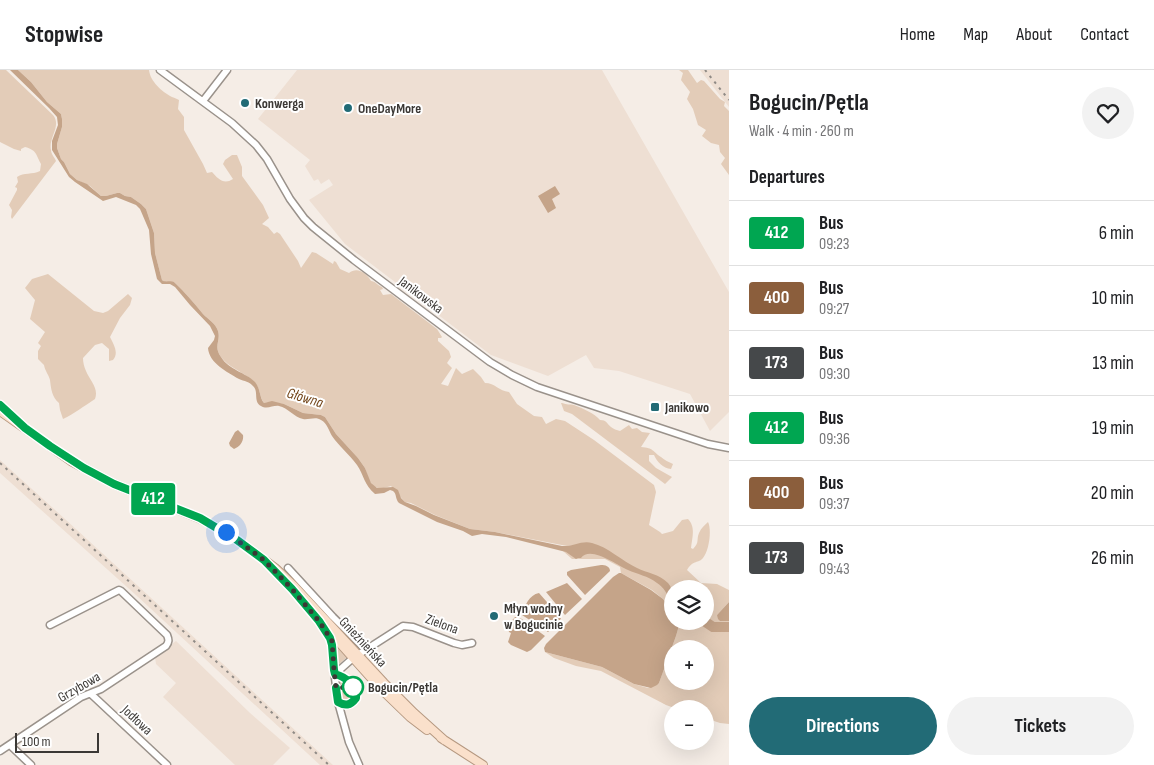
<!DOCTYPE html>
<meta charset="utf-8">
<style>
body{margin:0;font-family:"Sofia Sans Condensed",sans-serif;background:#f2f2f2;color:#202124;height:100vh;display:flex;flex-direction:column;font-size:19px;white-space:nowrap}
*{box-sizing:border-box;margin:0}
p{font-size:16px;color:#757577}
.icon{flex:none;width:28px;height:28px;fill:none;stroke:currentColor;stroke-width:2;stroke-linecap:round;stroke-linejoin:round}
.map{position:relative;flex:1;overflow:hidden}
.drawer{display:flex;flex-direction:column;background:#fff;width:425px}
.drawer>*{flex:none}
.badge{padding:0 10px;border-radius:4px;font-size:18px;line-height:32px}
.controls{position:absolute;left:664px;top:510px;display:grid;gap:10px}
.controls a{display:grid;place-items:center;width:50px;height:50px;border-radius:50%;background:#fff;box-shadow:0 5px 20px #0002;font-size:25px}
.scale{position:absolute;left:15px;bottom:12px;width:84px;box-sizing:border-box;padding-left:5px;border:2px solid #3b3835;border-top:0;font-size:14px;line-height:18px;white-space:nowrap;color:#3b3835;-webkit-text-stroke:4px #fff;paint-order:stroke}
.you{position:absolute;width:25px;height:25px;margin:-12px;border:4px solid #fff;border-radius:50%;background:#1a73e8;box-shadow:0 0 0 8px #1a73e833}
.map>.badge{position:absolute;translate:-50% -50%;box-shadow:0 0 0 2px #fff}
h2{padding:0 20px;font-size:19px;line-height:45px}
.round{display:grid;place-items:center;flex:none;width:52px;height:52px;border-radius:26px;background:#f2f2f2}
.summary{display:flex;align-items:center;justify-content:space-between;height:85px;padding:0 20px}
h1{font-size:24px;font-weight:700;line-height:38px}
.primary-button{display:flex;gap:10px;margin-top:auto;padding:10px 20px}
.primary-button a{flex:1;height:58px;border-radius:30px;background:#226b76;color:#fff;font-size:20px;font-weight:700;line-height:58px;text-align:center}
.primary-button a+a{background:#f2f2f2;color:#202124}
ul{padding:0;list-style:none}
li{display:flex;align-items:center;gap:15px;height:65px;padding:0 20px;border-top:1px solid #e0e0e0}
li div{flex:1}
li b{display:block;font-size:19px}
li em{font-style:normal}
li .badge{min-width:55px;font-weight:700;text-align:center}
header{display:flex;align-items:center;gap:30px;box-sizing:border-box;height:70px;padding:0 25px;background:#fff;border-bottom:1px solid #e0e0e0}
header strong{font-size:24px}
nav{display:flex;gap:28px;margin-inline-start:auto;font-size:18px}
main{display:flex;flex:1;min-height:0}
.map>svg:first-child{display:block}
.built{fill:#eedfd3}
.green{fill:#e3ccb8;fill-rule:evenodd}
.water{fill:#c5a489}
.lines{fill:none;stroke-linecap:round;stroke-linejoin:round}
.river{stroke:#c5a489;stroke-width:10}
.minor-casing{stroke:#9a928b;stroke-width:9}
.major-casing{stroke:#b59880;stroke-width:10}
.minor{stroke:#fff;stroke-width:6}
.major{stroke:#fae0cb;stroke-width:8}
.rail{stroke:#8f8a85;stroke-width:2;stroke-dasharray:2.5 5;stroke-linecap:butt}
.line-casing{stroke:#fff;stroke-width:11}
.line{stroke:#00a651;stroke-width:8}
.walk{stroke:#3b3835;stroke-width:5;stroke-dasharray:0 9}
.poi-dot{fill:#226b76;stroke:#fff;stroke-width:2}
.stop-dot{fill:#fff;stroke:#00a651;stroke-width:2.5}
.labels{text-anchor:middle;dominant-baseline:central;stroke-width:4;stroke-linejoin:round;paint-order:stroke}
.poi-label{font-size:14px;font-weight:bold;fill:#3b3835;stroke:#fff;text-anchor:start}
.street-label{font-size:14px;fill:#3b3835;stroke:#fff}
.stop-label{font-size:14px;font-weight:bold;fill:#3b3835;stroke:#fff;text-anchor:start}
.water-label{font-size:15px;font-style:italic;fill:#724519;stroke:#fff}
</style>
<header>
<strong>Stopwise</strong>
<nav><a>Home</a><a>Map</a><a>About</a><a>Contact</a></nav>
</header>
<main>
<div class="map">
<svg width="729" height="695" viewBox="0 0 729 695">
<rect width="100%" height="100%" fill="#f5ede6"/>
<path class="built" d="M297 0H602L729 222V342L710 361 690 324 619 301 594 298 586 285 548 306 491 285 345 174 309 130 333 115 329 109 321 114 318 109 314 111 305 96 310 90 258 49Z
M700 0H729V37Z
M0 390 65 449 333 695H320L137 526 0 403Z
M176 571 250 643 290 678 273 695H235L163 627 176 613 156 594 155 587Z"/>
<path class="green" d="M0 0H6L53 45C62 56 48 68 51 80 51 84 55 88 56 91L12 149 11 147 12 140 9 135 17 120V118L15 117 18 112 17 107C24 102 32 105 40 101L41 94C36 85 37 80 25 77L21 79V81L14 79 0 72Z
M18 0H149C150 11 162 22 172 27 175 28 177 29 179 30L178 39 184 47V60L203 94 207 103 212 102C218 109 224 115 233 109L223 94 225 90 232 85H237L242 97V106L263 135 269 148 262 154 268 157 274 164 277 162 280 164 298 191 301 198 312 182 316 183 333 194 334 191 336 192 340 199 349 203C357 196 367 203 371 211 375 211 377 215 382 217L383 219 380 220 383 225 391 224 437 259 442 267 441 268H438V271L449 281 451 287 447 293 452 298 441 314 448 316 456 298 462 304 473 299 481 307 485 313C495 313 499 321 509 322L517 334 534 346 542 347 546 354 556 349 565 351 594 370 654 415 656 422 649 455 660 462 662 464 673 461 682 450 688 449C696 457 692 468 691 478L693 479C700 472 696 470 699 463 701 458 705 455 708 452 712 460 709 481 703 488 698 494 694 489 687 500L701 513 717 514 729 520V532L717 545 724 551H729V654L720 653 705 648V639H677L666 635 601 601 576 596 554 588 545 582 602 597 634 614 648 618 659 613 676 566 678 559V551H705V519H672V541L663 529 652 520 621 503 620 497 605 489H572L563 481 573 475 567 476 495 462 470 459 435 445 411 433 405 432 391 416 380 419 373 416 369 410 365 398 358 388 336 364 325 347 321 345 303 343 284 334 270 332 264 333C258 325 262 318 252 310 242 301 229 298 221 287 213 276 221 271 218 261 216 254 208 249 203 244 194 233 185 222 174 212H164L162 210 155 183 154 163 146 139 141 134 131 127 125 126 120 123H117L106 126H101L90 116 77 110 70 104 64 92 61 89 57 78V74L62 57V49L61 44 47 32 31 12ZM672 579H705V611H672Z
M679 0H688L697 13 701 10 704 11 720 29 725 32 724 36 729 41V105L721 94 725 88 720 82 719 75 711 73 702 66 706 60 698 55 693 39 687 29 690 22 681 10 683 3Z
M48 204 94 241 103 243 108 241 128 224 132 228 130 235 120 248 110 267C114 275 119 283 113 290L109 291V279L102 273 95 275 83 288C83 292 84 297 86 301 90 311 99 318 95 329 84 336 74 344 63 349L60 340 59 333C52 327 51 319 50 310 49 305 45 301 44 295L38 289V281L41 276 38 273 45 262 30 249 35 230 25 218 32 209Z
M561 333H562C567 335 570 334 574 335 584 339 594 343 600 350 607 350 606 353 611 357 613 359 617 360 620 361L629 355 632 359 637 358 642 362 650 363 641 377C654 378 652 381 661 387 664 390 669 392 673 394L671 399C663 398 657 392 654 385H649V391L656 398 672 407 665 414 572 344 564 341Z
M334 572 347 587 337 596Z
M338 611H342C347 615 352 620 352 627L349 631H345L341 628Z"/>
<path class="water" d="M10 0H18L31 12 47 32 61 44 62 49V57L57 74V78L61 89 64 92 70 104 77 110 87 114 101 126H106L117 123H120L125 126 131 127 141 134 146 139 154 163 155 183 162 210C165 213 170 210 174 212 185 222 194 233 203 244 208 249 216 254 218 261 221 271 213 276 221 287 229 300 245 302 255 312 261 319 259 327 264 333L272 331 284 334 303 343 321 345 325 347 336 364 358 388 365 398 371 413 377 418 393 417 398 420 401 428 405 432 416 436 434 445 470 459 495 462 562 476C572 477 582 470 592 473 608 477 622 491 637 498 647 503 659 504 668 513 673 519 673 524 672 531 667 525 664 517 657 513 648 506 637 504 628 500 617 495 590 475 581 488H578L576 489 566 482 506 467 482 464 472 466 463 461 437 452 399 433C395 429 397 424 393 421L390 420 384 423 375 424C364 415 364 405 357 395 349 384 339 376 332 366 329 361 327 353 321 350 316 346 309 350 303 349 294 347 288 338 279 336 273 335 267 340 261 336 253 332 259 321 253 316 250 312 244 311 239 309 227 302 209 293 208 278L214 270 215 266 210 256 190 235 175 217 170 214H162L157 209 151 184 149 160 140 139 136 135 116 127 103 131 75 112 69 107 52 80V71L58 55 57 47 49 38Z
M555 116 560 124 552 129 556 138 548 143 538 126Z
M238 360 243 365C244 371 240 377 234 379L230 376 229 373 235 362Z
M601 495C605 495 610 496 610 501L585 525 567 505V502L571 500Z
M619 503H621L651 520 663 529 672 541V551H678V559L676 566 659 613 657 615 651 618 634 614 602 597 545 582 544 578 546 574 613 507Z
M567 513 582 529 565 545 546 522Z
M539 523 561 548 560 550 548 562 522 545C525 535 529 525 539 523Z
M729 532V551H720L718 549 717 545Z
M515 547H519L545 566 531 580 527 582 511 575 508 572 511 563 509 562C507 555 511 552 515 547Z"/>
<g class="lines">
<path class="river" d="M704 551 713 557H729"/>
<defs>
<path id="minor" d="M160 0 232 53 256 75 267 89 290 129 304 148 313 157 354 190 490 292 512 305 537 317 708 374 729 378
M203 31 227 0
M288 498 333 547 366 580
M325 560 330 568 332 575 334 600 338 632 349 672 359 695
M335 604 353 588 403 556 413 557 454 573 462 575 472 573
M91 624 167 695
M10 675 31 695
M0 681 81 627 101 619 166 576C169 572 169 570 167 565L121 521 119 520 50 555"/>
<path id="major" d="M0 341 71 391 84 398 114 414 199 448 225 462 248 478 275 498 294 516 384 613 414 643 444 670
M303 532 381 619 410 647 427 660
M441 668 483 695"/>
</defs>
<use href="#minor" class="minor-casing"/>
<use href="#major" class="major-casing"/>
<use href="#minor" class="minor"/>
<use href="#major" class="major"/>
<path class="rail" d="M705 0 729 30
M0 393 329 695"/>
</g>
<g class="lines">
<defs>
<path id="line" d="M0 335 25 358 50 376 84 398 114 414 200 448 237 470 264 490 292 519 319 551 330 568 332 575 334 600 335 604C346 607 357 616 356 628 350 636 345 636 338 632L336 618"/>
</defs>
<use href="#line" class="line-casing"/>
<use href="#line" class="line"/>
<path class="walk" d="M226 462 264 490 292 519 319 551 332 571 334 600 336 618 353 617"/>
</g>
<g class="poi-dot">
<circle cx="245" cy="33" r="5"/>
<circle cx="348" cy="38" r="5"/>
<rect x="650" y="332" width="10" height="10" rx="2.5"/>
<circle cx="494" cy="546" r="5"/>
</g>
<circle class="stop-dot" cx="353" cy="617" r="10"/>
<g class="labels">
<g class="poi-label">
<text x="255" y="33">Konwerga</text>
<text x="358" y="38">OneDayMore</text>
<text x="665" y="337">Janikowo</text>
<text x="504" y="538">Młyn wodny<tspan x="504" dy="16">w Bogucinie</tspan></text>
</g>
<g class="street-label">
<text transform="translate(421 225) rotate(37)">Janikowska</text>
<text transform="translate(442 554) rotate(20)">Zielona</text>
<text transform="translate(363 572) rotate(47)">Gnieźnieńska</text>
<text transform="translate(79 617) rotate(-30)">Grzybowa</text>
<text transform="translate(137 650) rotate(43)">Jodłowa</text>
</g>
<g class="stop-label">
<text x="368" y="617">Bogucin/Pętla</text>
</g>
<g class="water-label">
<text transform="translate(305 328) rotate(17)">Główna</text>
</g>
</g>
</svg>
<div class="controls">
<a><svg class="icon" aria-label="layers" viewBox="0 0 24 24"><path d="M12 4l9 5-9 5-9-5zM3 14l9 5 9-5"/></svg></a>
<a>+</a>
<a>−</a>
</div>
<div class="scale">100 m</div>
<div class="you" style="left:226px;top:462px"></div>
<b class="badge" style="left:153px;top:429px;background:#00a651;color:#fff">412</b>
</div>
<section class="drawer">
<div class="summary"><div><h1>Bogucin/Pętla</h1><p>Walk · 4 min · 260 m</p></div><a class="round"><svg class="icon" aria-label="heart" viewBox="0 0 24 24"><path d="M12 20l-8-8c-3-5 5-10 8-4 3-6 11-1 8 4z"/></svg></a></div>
<h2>Departures</h2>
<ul>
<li><span class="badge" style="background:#00a651;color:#fff">412</span><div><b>Bus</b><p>09:23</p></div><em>6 min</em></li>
<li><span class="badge" style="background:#8b5e3c;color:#fff">400</span><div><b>Bus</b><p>09:27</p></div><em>10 min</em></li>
<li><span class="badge" style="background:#45484a;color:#fff">173</span><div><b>Bus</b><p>09:30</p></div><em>13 min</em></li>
<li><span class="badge" style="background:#00a651;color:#fff">412</span><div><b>Bus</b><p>09:36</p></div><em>19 min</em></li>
<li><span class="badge" style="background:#8b5e3c;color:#fff">400</span><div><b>Bus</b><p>09:37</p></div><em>20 min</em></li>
<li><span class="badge" style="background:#45484a;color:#fff">173</span><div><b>Bus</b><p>09:43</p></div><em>26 min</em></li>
</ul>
<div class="primary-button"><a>Directions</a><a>Tickets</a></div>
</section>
</main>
